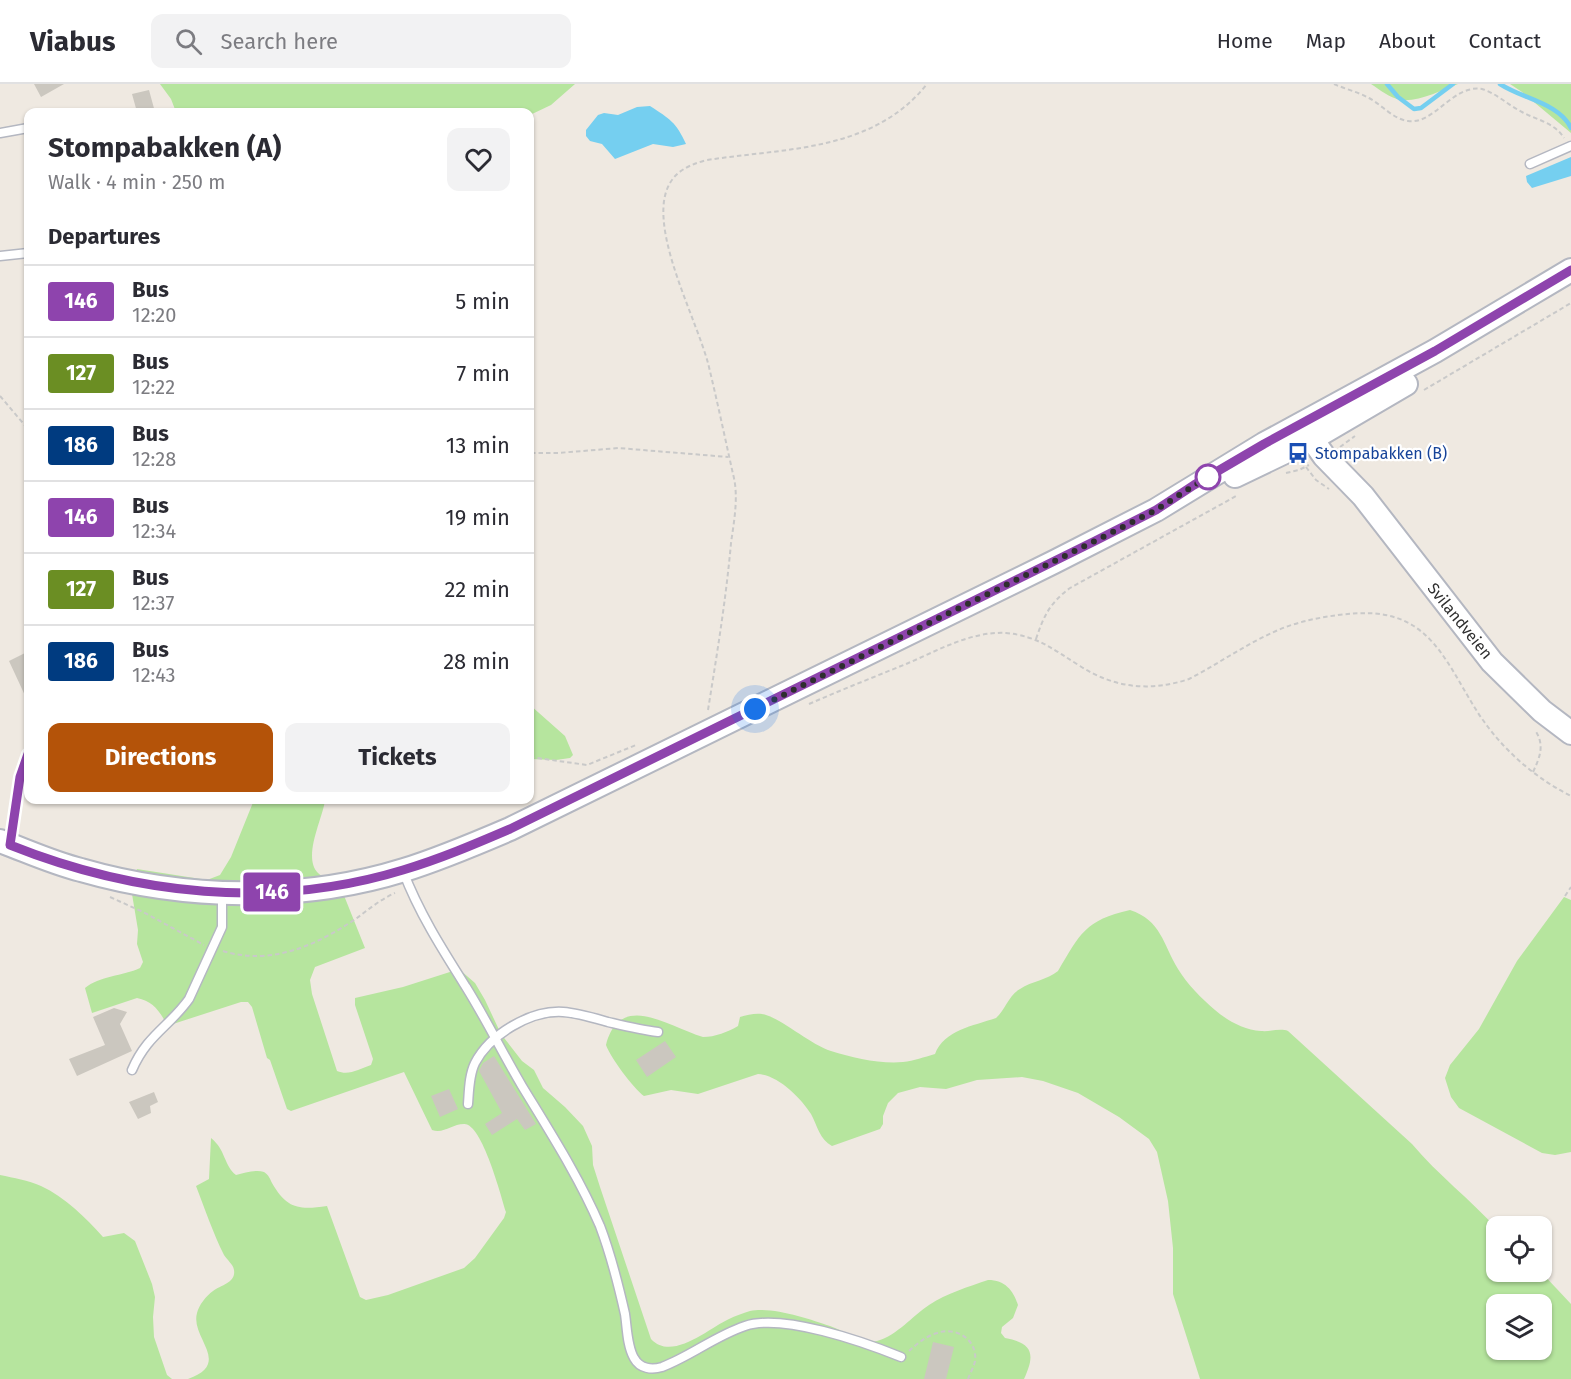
<!DOCTYPE html>
<meta charset="utf-8">
<style>
body{margin:0;font-family:"Fira Sans",sans-serif;background:#f2f2f3;color:#2b2b33;height:100vh;display:flex;flex-direction:column;font-size:22px;white-space:nowrap}
*{box-sizing:border-box;margin:0}
p{font-size:20px;color:#7c7c81}
.icon{flex:none;width:33px;height:33px;fill:none;stroke:currentColor;stroke-width:2;stroke-linecap:round;stroke-linejoin:round}
.map{position:relative;flex:1;overflow:hidden}
.sheet{position:absolute;left:24px;top:24px;width:510px;height:696px;display:flex;flex-direction:column;background:#fff;border-radius:12px;box-shadow:0 2px 4px #0004}
.sheet>*{flex:none}
.badge{padding:0 12px;border-radius:4px;font-size:21px;line-height:39px}
.fabs{position:absolute;left:1486px;top:1132px;display:grid;gap:12px}
.fabs a{display:grid;place-items:center;width:66px;height:66px;border-radius:12px;background:#fff;box-shadow:0 2px 4px #0004;font-size:30px}
.you{position:absolute;width:30px;height:30px;margin:-15px;border:4px solid #fff;border-radius:50%;background:#1a73e8;box-shadow:0 0 0 9px #1a73e833}
.map>.badge{position:absolute;translate:-50% -50%;box-shadow:0 0 0 3px #fff}
h2{padding:0 24px;font-size:22px;line-height:54px}
.round{display:grid;place-items:center;flex:none;width:63px;height:63px;border-radius:12px;background:#f2f2f3}
.head{display:flex;align-items:center;justify-content:space-between;height:102px;padding:0 24px}
h1{font-size:28px;font-weight:700;line-height:45px}
.primary-button{display:flex;gap:12px;margin-top:auto;padding:12px 24px}
.primary-button a{flex:1;height:69px;border-radius:12px;background:#b45309;color:#fff;font-size:24px;font-weight:700;line-height:69px;text-align:center}
.primary-button a+a{background:#f2f2f3;color:#2b2b33}
ul{padding:0;list-style:none}
li{display:flex;align-items:center;gap:18px;height:72px;padding:0 24px;border-top:2px solid #e1e1e2}
li div{flex:1}
li b{display:block;font-size:22px}
li em{font-style:normal}
li .badge{min-width:66px;font-weight:700;text-align:center}
header{display:flex;align-items:center;gap:36px;box-sizing:border-box;height:84px;padding:0 30px;background:#fff;border-bottom:2px solid #e1e1e2}
header strong{font-size:28px}
nav{display:flex;gap:33px;margin-inline-start:auto;font-size:21px}
.search{width:420px;height:54px;background:#f2f2f3;display:flex;align-items:center;gap:15px;box-sizing:border-box;padding:0 21px;border-radius:12px;color:#7c7c81;font-size:22px}
.map>svg:first-child{display:block}
.green{fill:#b6e59e;fill-rule:evenodd}
.water{fill:#75cff0}
.lines{fill:none;stroke-linecap:round;stroke-linejoin:round}
.stream{stroke:#75cff0;stroke-width:4.5}
.building{fill:#cbc7bf}
.lane-casing{stroke:#b4b7c1;stroke-width:11}
.secondary-casing{stroke:#b4b7c1;stroke-width:26}
.path{stroke:#c9c9c9;stroke-width:2;stroke-dasharray:4.5 3;stroke-linecap:butt}
.lane{stroke:#fff;stroke-width:8}
.secondary{stroke:#fff;stroke-width:22}
.line-casing{stroke:#fff;stroke-width:14}
.line{stroke:#8e44ad;stroke-width:9}
.walk{stroke:#2e2e2e;stroke-width:6;stroke-dasharray:0 10.8}
.stop-dot{fill:#fff;stroke:#8e44ad;stroke-width:3}
.labels{text-anchor:middle;dominant-baseline:central;stroke-width:4.5;stroke-linejoin:round;paint-order:stroke}
.transit-label{font-size:16px;fill:#164399;stroke:#fff;text-anchor:start}
.street-label{font-size:16px;fill:#2e2e2e;stroke:#fff}
</style>
<header>
<strong>Viabus</strong>
<div class="search"><svg class="icon" aria-label="search" viewBox="0 0 24 24"><circle cx="10" cy="10" r="6"/><path d="M15 15l6 6"/></svg>Search here</div>
<nav><a>Home</a><a>Map</a><a>About</a><a>Contact</a></nav>
</header>
<div class="map">
<svg width="1571" height="1295" viewBox="0 0 1571 1295">
<rect width="100%" height="100%" fill="#efe9e1"/>
<path class="green" d="M160 0H575L551 21 530 31V28H176L171 15Z
M1371 0H1458C1442 6 1419 18 1401 16 1390 14 1380 6 1371 0Z
M1510 0H1571V49L1522 8Z
M530 621 565 652 573 671 570 674 556 676 530 675Z
M254 716H325C323 734 302 773 318 789 323 794 332 796 339 799L365 864 315 883 310 896 312 910 337 987C349 992 359 985 371 981L373 975 355 921V914L403 903 453 887 460 886 475 899 485 916 501 950 522 977 534 986 543 1004 565 1023 583 1042 592 1062 593 1081 600 1103 651 1255C672 1278 709 1244 729 1235 735 1232 743 1229 750 1227 771 1222 810 1235 830 1242 845 1247 862 1261 877 1257 898 1251 912 1232 929 1221 947 1209 968 1203 988 1196 1005 1196 1013 1206 1018 1221L1013 1234 1002 1243 1001 1249 1005 1254C1034 1259 1035 1271 1024 1295H188C233 1279 190 1254 197 1229 199 1221 206 1212 213 1207 221 1201 236 1199 234 1186 233 1180 227 1176 224 1171 213 1149 205 1125 196 1102L209 1095 211 1054C226 1066 224 1082 236 1091 245 1089 256 1085 264 1088 269 1091 270 1095 272 1099 287 1125 299 1126 327 1122L360 1213 366 1216 388 1211 464 1184 475 1174 504 1134 506 1128C501 1112 482 1039 464 1040 452 1040 444 1050 432 1046L404 988 291 1027 287 1025 270 976 267 974 252 923 248 918H241L173 940 166 939C159 926 152 917 137 914L92 929 85 904C99 892 123 892 140 884L143 878 137 860 138 846 131 804 137 785 207 796 220 791 231 773Z
M1564 813 1571 816V1068L1555 1071 1542 1069 1459 1024 1451 1013 1445 994 1450 981 1479 945 1517 877Z
M1130 826C1161 836 1163 860 1178 885 1187 900 1202 915 1215 926 1228 937 1244 946 1261 947 1270 948 1280 944 1288 947L1412 1060C1438 1091 1470 1115 1497 1145V1188H1541L1571 1220V1295H1200L1173 1210V1164L1168 1117 1157 1068 1149 1055 1119 1033 1078 1009 1043 997 1022 993 977 996 946 1005 920 1003 898 1009 888 1019 883 1032V1040L880 1045 832 1062C820 1056 817 1041 811 1030 801 1014 778 991 758 990L698 1010 671 1006 644 1012C634 1005 610 973 606 961 620 906 669 943 703 953 715 953 728 948 738 942L740 933C747 931 755 929 762 930 780 933 809 960 831 967 853 974 880 980 903 978 914 977 924 973 935 970 944 946 973 942 996 934 1005 926 1009 911 1020 905 1032 897 1047 896 1058 887 1080 850 1085 836 1130 826ZM1497 1221H1542V1266H1497Z
M0 1091C14 1094 28 1096 41 1102 65 1113 86 1134 103 1153L124 1149 135 1157 152 1200 155 1213 153 1233 154 1253 167 1291 172 1295H0Z"/>
<path class="water" d="M650 22C670 35 676 38 686 60L673 63 653 60 615 75 602 60 590 57 586 52V46L598 31 604 29 618 31 637 23Z
M1571 73V92L1532 104 1527 98 1526 92Z"/>
<g class="lines">
<path class="stream" d="M1387 0 1398 13 1414 25 1421 24 1453 0
M1500 0C1523 15 1559 19 1571 44"/>
</g>
<path class="building" d="M34 0H64L41 13Z
M149 6 155 28H137L132 10Z
M25 569 28 577V618L9 577Z
M114 924 127 928 120 940 132 967 77 992 69 975 105 961 93 933Z
M665 957 676 973 647 993 636 976Z
M494 972 536 1040 525 1046 517 1035 492 1051 485 1040 502 1029 479 987 483 979Z
M449 1005 458 1025 440 1033 431 1012Z
M154 1008 158 1018 150 1022 151 1029 138 1035 129 1018Z
M933 1258 954 1263 946 1295H924Z"/>
<g class="lines">
<defs>
<path id="lane" d="M0 49 28 44
M1530 80 1571 62
M0 172 28 169
M10 760 20 693 28 670
M403 787C419 829 442 865 466 903 486 935 503 970 522 1002 550 1048 579 1093 600 1142 611 1171 618 1199 625 1230 627 1243 627 1262 634 1274 640 1285 652 1286 662 1283 691 1272 715 1252 745 1242 782 1229 864 1258 901 1273
M132 986C147 951 169 943 189 915L222 843V809
M468 1020C469 1007 469 991 475 979 490 950 531 926 563 928 578 929 594 934 608 938 625 942 641 946 658 948"/>
<path id="secondary" d="M1311 342 1312 355 1324 372 1363 412 1492 578 1542 627 1571 649
M1235 392 1312 355 1406 300
M0 757C27 767 53 779 81 786 185 816 301 818 404 786 440 775 475 760 510 745L1054 478 1156 426 1264 360 1435 267 1571 186"/>
</defs>
<use href="#lane" class="lane-casing"/>
<use href="#secondary" class="secondary-casing"/>
<path class="path" d="M1334 0C1345 5 1358 8 1369 14 1382 21 1393 35 1408 37 1434 41 1453 0 1482 5 1496 9 1508 21 1522 28 1537 36 1555 39 1564 54
M1424 306 1571 219
M0 312 28 345
M1340 363 1355 352
M531 369H558L618 364 728 373
M1306 383 1316 396 1329 405
M1286 389 1299 386 1309 381
M1036 555C1044 531 1050 519 1070 504L1238 411
M809 620C841 606 874 593 906 580 937 567 971 547 1006 549 1038 552 1054 566 1080 582 1114 604 1150 608 1189 595 1218 580 1246 560 1276 547 1296 538 1317 534 1338 531 1385 525 1416 532 1444 573 1460 596 1471 621 1488 643 1510 672 1539 696 1571 712
M708 626C717 570 726 515 731 459 734 437 739 412 733 390 725 354 717 316 708 279 695 233 658 163 664 117 668 91 684 82 707 76 785 64 873 68 927 0
M530 673 587 681 636 661
M1533 688C1540 673 1545 661 1535 646
M1565 812 1571 803
M110 813 143 828 204 861
M223 867C272 882 317 861 357 834 369 825 381 815 395 809
M909 1267C917 1260 926 1252 937 1249 956 1242 978 1256 975 1277 974 1283 970 1289 968 1295"/>
<use href="#lane" class="lane"/>
<use href="#secondary" class="secondary"/>
</g>
<g class="lines">
<defs>
<path id="line" d="M28 670 20 693 10 761C135 811 272 826 403 786 440 775 475 760 510 745L1095 457 1156 426 1194 401 1264 360 1435 267 1571 186"/>
</defs>
<use href="#line" class="line-casing"/>
<use href="#line" class="line"/>
<path class="walk" d="M755 625 1095 457 1156 426 1212 390 1208 393"/>
</g>
<defs>
<symbol id="bus-bare" viewBox="-9 -9 18 18"><path d="M-5-6H5V4H4V6H2V4H-2V6H-4V4H-5ZM-3.5-4V0h7V-4ZM-3.5 1.2v1.5H-2V1.2ZM2 1.2v1.5H3.5V1.2Z" fill="#1a4fb4" stroke="#fff" stroke-width="2.5" paint-order="stroke"/></symbol>
</defs>
<g fill-rule="evenodd">
<use href="#bus-bare" x="1283" y="354" width="30" height="30"/>
</g>
<circle class="stop-dot" cx="1208" cy="393" r="12"/>
<g class="labels">
<g class="transit-label">
<text x="1315" y="369">Stompabakken (B)</text>
</g>
<g class="street-label">
<text transform="translate(1460 537) rotate(51)">Svilandveien</text>
</g>
</g>
</svg>
<div class="fabs">
<a><svg class="icon" aria-label="locate" viewBox="0 0 24 24"><circle cx="12" cy="12" r="6"/><path d="M12 2v4M12 18v4M2 12h4M18 12h4"/></svg></a>
<a><svg class="icon" aria-label="layers" viewBox="0 0 24 24"><path d="M12 4l9 5-9 5-9-5zM3 14l9 5 9-5"/></svg></a>
</div>
<div class="you" style="left:755px;top:625px"></div>
<b class="badge" style="left:272px;top:808px;background:#8e44ad;color:#fff">146</b>
<section class="sheet">
<div class="head"><div><h1>Stompabakken (A)</h1><p>Walk · 4 min · 250 m</p></div><a class="round"><svg class="icon" aria-label="heart" viewBox="0 0 24 24"><path d="M12 20l-8-8c-3-5 5-10 8-4 3-6 11-1 8 4z"/></svg></a></div>
<h2>Departures</h2>
<ul>
<li><span class="badge" style="background:#8e44ad;color:#fff">146</span><div><b>Bus</b><p>12:20</p></div><em>5 min</em></li>
<li><span class="badge" style="background:#6b8e23;color:#fff">127</span><div><b>Bus</b><p>12:22</p></div><em>7 min</em></li>
<li><span class="badge" style="background:#003b80;color:#fff">186</span><div><b>Bus</b><p>12:28</p></div><em>13 min</em></li>
<li><span class="badge" style="background:#8e44ad;color:#fff">146</span><div><b>Bus</b><p>12:34</p></div><em>19 min</em></li>
<li><span class="badge" style="background:#6b8e23;color:#fff">127</span><div><b>Bus</b><p>12:37</p></div><em>22 min</em></li>
<li><span class="badge" style="background:#003b80;color:#fff">186</span><div><b>Bus</b><p>12:43</p></div><em>28 min</em></li>
</ul>
<div class="primary-button"><a>Directions</a><a>Tickets</a></div>
</section>
</div>
